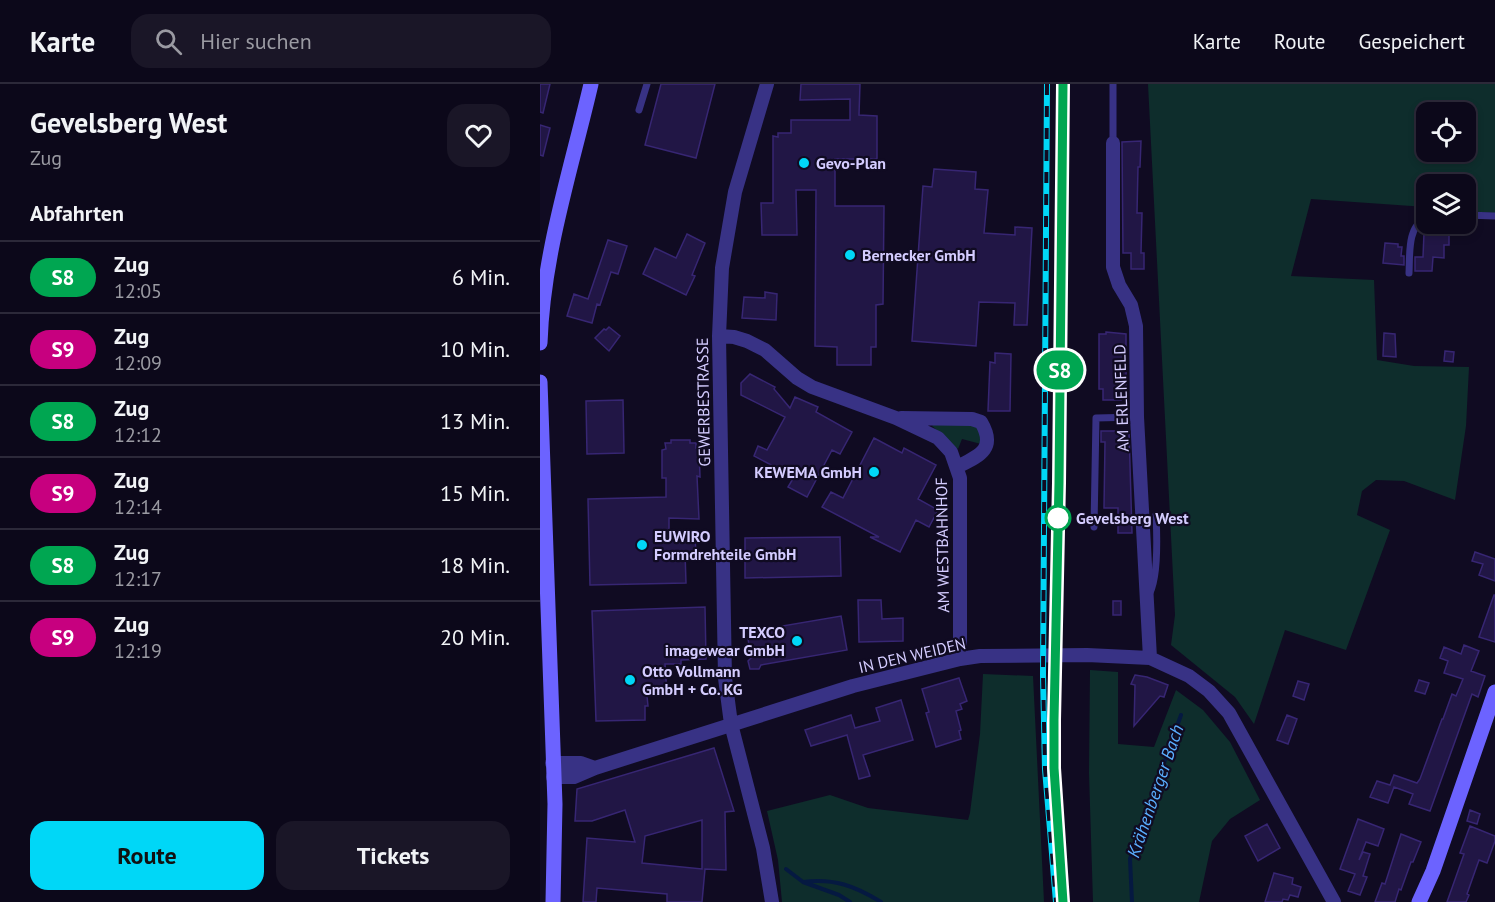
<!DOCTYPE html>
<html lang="de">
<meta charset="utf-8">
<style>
body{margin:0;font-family:"PT Sans",sans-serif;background:#1a1627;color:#f1f3f6;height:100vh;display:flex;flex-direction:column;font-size:22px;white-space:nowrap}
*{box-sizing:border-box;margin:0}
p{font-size:20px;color:#9a9aa2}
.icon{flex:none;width:33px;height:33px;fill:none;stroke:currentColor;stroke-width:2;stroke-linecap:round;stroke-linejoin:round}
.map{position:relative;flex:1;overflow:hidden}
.sheet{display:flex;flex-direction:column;background:#0c081a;width:540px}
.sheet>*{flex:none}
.badge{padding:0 12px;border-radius:20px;font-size:21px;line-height:39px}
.fabs{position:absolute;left:876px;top:18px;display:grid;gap:12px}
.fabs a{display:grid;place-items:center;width:60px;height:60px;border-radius:12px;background:#0c081a;box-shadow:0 3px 9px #0003,0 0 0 2px #2c2939;font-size:30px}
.map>.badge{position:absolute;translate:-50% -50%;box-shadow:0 0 0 3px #fff}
h2{padding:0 30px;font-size:22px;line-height:54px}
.round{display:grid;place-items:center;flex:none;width:63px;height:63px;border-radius:18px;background:#1a1627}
.headline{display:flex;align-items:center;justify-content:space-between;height:102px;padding:0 30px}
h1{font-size:28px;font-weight:700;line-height:45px}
.action{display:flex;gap:12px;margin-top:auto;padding:12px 30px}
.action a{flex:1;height:69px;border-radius:18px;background:#00d7f7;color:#111;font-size:24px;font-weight:700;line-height:69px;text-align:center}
.action a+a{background:#1a1627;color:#f1f3f6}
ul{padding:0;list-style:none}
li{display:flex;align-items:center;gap:18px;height:72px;padding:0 30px;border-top:2px solid #2c2939}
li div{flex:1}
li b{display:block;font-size:22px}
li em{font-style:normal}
li .badge{min-width:66px;font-weight:700;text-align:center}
header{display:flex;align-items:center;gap:36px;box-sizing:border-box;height:84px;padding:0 30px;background:#0c081a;border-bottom:2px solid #2c2939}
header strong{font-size:28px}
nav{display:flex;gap:33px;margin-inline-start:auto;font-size:21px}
.search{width:420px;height:54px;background:#1a1627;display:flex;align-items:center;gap:15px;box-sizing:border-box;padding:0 21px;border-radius:18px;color:#9a9aa2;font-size:22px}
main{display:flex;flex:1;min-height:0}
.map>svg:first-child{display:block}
.green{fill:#0e2d2c;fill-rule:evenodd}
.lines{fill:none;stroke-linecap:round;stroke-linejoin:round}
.stream{stroke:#051941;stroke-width:4}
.building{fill:#211645;stroke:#372673;stroke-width:1.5;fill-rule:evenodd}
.lane{stroke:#383285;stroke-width:7}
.street{stroke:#383285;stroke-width:14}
.secondary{stroke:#6c63ff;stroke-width:15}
.rail-casing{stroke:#00d7f7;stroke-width:6}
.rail{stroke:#100b22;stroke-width:4;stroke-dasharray:11;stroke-linecap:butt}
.line-casing{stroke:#fff;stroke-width:14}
.line{stroke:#00a651;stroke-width:9}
.poi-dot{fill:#00d7f7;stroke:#100b22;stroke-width:2}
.stop-dot{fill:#fff;stroke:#00a651;stroke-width:3}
.labels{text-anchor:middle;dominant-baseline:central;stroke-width:4.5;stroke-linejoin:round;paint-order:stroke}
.poi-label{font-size:16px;font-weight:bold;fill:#d4ccff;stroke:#100b22;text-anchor:start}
.street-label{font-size:16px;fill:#d4ccff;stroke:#100b22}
.stop-label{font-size:16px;font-weight:bold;fill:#d4ccff;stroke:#100b22;text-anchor:start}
.water-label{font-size:18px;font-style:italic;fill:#5aaeff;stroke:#100b22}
</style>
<header>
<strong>Karte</strong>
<div class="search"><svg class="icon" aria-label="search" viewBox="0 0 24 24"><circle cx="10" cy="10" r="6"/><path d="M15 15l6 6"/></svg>Hier suchen</div>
<nav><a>Karte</a><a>Route</a><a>Gespeichert</a></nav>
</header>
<main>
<section class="sheet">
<div class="headline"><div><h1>Gevelsberg West</h1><p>Zug</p></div><a class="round"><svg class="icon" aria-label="heart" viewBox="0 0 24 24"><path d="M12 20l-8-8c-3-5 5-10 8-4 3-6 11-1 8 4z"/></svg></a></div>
<h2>Abfahrten</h2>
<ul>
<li><span class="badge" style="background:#00a651;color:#fff">S8</span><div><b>Zug</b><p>12:05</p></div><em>6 Min.</em></li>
<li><span class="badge" style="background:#c7007f;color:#fff">S9</span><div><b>Zug</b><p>12:09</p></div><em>10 Min.</em></li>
<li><span class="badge" style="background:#00a651;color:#fff">S8</span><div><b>Zug</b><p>12:12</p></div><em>13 Min.</em></li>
<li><span class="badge" style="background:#c7007f;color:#fff">S9</span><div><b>Zug</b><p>12:14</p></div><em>15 Min.</em></li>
<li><span class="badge" style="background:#00a651;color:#fff">S8</span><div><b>Zug</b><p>12:17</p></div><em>18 Min.</em></li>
<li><span class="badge" style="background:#c7007f;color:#fff">S9</span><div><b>Zug</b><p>12:19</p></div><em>20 Min.</em></li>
</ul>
<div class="action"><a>Route</a><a>Tickets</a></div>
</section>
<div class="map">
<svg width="955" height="818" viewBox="0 0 955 818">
<rect width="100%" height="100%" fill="#100b22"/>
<path class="green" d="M608 0H955V129L926 127V100H886V123L771 115 751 192 834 196 837 276 874 282 929 283 926 342 915 416 864 397 836 396 822 407 817 431 850 446 806 566 745 546 714 640 695 613 631 561 635 531ZM886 28H926V68H886Z
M430 340 437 343 442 352 441 360 422 355 418 365 392 342 393 341Z
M550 586 578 588V660L614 663 636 606 663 626 690 658 720 716 690 735 672 757 659 818H553L549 689Z
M443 590 493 592 504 818H242L238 776 227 727 290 711 328 724 428 736 430 729 440 650Z"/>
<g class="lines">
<path class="stream" d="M246 785 263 798 299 811 310 818
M263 798C294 794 315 802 341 818
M592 818 590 775 641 631"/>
</g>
<path class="building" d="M0 0H10L3 29 0 28Z
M121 0H175L156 74 105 61Z
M261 0H320L319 31 337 32V75H295V122H344L343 220 336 221V263H331V281H297V263L275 262 276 106H256L257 151H222L221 119H233V52L238 53V49H251V36H310V15L260 16Z
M0 41 10 44 3 72 0 71Z
M601 57 600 83H598L597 129H602L601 169H604V185H591V169H583L582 58Z
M394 85 436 88 435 105 448 106 444 149 475 151V143L492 144 487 241H474L475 219 439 218 436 262 372 257 383 102 392 103Z
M884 149H909V161H904V174L893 173 892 187H875V173H883Z
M147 150 165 159 152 191 155 192 146 211 103 190 115 164 136 174Z
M68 156 87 162 78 190 71 188 60 221 57 220 52 239 27 232 34 210 48 215Z
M845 159 858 160V163H862L861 172H864V181L843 179Z
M225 208 237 210 236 236 202 234 204 213 225 214Z
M69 243 80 252 69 267 55 254 64 245 66 246Z
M566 248 586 250V305H581V316H563V305H559V250H566Z
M844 249 855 250 856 273 843 272Z
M905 267 914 268 913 278 904 277Z
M455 269 471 270 470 327H448L450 278 455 279Z
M210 290 235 303 234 305 250 324 255 313 278 323 276 328 312 348 300 370 292 366 267 413 248 403 254 393 214 372 218 362 227 366 245 333 201 311V299Z
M83 316 84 369 47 370 46 317Z
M561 347H589L592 449H578V424H564L565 358H561Z
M334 354 362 369 364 364 396 381 378 415 398 426 389 443 376 436 360 468 330 453H339L282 423 291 408 303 414Z
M131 356H150V359H156V364H159L160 393 157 392 159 435 129 434V455L155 454 156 468H145L146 499 50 501 48 415 126 413V394H122V366L126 365 125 359H131Z
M300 453 301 492 205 494V454Z
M935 468 955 475V497L939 491 943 480 932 477Z
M954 511H955V558L939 553Z
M318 516H341L342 535 363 534V557L319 558Z
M573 517H581V531H573Z
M165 523 166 575 141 576V580H125L127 611 107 612 108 622H105V636L56 637 52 527Z
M301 532 307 566 221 581 219 585H210L208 577 211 574 207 548Z
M924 561 939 567 931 587 945 592 938 613 932 610 890 727 869 720 873 710 854 703 848 719 830 713 837 697 850 701 854 691 877 699 880 695 902 635H903L912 610 916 612 923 595 904 589 908 577 900 574 904 563 921 570Z
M595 591 607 593 628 601 624 613 620 612 594 642 595 601 591 600Z
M419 594 427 617 420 620 422 625 416 627 421 646 419 647 421 655 396 663 386 629 389 628 382 605Z
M879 596 889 599 885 610 875 607Z
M758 597 769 600 764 616 753 612Z
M361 616 373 656 323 671 330 692 319 695 307 651 271 662 265 646 311 631 315 644 340 637 336 624Z
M747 631 757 635 748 660 737 656Z
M174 664 194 727 185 728 186 786 165 785 162 818H127V810L57 804 56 818H43L47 754 95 758 85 726 52 737H35L37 705ZM162 736V785L102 779 105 752Z
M930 726 940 730 937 740 927 737Z
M818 735 844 745 838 762 826 758 819 776 823 768 830 770 823 792 827 793 820 811 808 807 815 790 800 785Z
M727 740 740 764 718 777 705 752Z
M930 742 955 752V757L947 779 939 776 927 810 929 811 926 818H907L924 770 920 769Z
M861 750 881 758 873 778H871L861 806 859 805 855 818H835L842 799 845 800Z
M734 789 753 794 752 800 761 803 758 813 750 811 748 816 743 815 742 818H725Z"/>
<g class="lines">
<path class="lane" d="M573 0V59
M99 26 107 0
M926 131 955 132
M869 189C870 172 867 141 886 135
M554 443 556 334 597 333
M608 512C619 497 617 451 616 431"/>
<path class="street" d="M227 0 195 108 182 184 179 252 185 594 191 640 223 764 232 818
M573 59V183L579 201 591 221 596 242 597 333 610 574
M179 252 194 253 207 257 225 266 257 294 272 303 356 334 398 354 411 368 420 394V575
M361 334 432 335 441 338C457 365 439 372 417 383
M12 679H41L55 684
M13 693H34L55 684 313 602 420 575 440 572 547 571 610 574 649 592 669 607 689 629 794 818"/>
<path class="secondary" d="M0 259C3 170 31 86 51 0
M0 298 15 720 13 818
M879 818 893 787 955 608"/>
<defs>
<path id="rail" d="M507 0 503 591 505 685 516 818
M514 690 523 0"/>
</defs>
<use href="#rail" class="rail-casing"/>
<use href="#rail" class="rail"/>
</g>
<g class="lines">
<defs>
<path id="line" d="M523 818 514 684V636L519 399 523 0"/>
</defs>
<use href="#line" class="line-casing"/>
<use href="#line" class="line"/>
</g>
<g class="poi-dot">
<circle cx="264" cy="79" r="6"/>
<circle cx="310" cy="171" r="6"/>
<circle cx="334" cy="388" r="6"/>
<circle cx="102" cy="461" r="6"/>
<circle cx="257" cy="557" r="6"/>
<circle cx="90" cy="596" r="6"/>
</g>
<circle class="stop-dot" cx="518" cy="434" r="12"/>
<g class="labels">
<g class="poi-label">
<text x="276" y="79">Gevo-Plan</text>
<text x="322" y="171">Bernecker GmbH</text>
<text x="322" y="388" text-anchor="end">KEWEMA GmbH</text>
<text x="114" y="452">EUWIRO<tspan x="114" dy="18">Formdrehteile GmbH</tspan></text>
<text x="245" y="548" text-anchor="end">TEXCO<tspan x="245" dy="18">imagewear GmbH</tspan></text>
<text x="102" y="587">Otto Vollmann<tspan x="102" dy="18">GmbH + Co. KG</tspan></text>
</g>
<g class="street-label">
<text transform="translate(581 314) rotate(-92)">AM ERLENFELD</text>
<text transform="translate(163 318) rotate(-91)">GEWERBESTRASSE</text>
<text transform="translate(402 461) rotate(-91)">AM WESTBAHNHOF</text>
<text transform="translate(372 571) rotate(-13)">IN DEN WEIDEN</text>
</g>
<g class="stop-label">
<text x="536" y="434">Gevelsberg West</text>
</g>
<g class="water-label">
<text transform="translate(615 707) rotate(-71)">Krähenberger Bach</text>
</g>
</g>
</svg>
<div class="fabs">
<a><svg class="icon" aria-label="locate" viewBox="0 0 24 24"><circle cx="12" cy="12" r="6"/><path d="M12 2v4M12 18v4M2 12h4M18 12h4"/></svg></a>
<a><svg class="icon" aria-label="layers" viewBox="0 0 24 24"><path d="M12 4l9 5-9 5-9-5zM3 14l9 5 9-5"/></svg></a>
</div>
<b class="badge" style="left:520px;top:286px;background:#00a651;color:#fff">S8</b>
</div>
</main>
